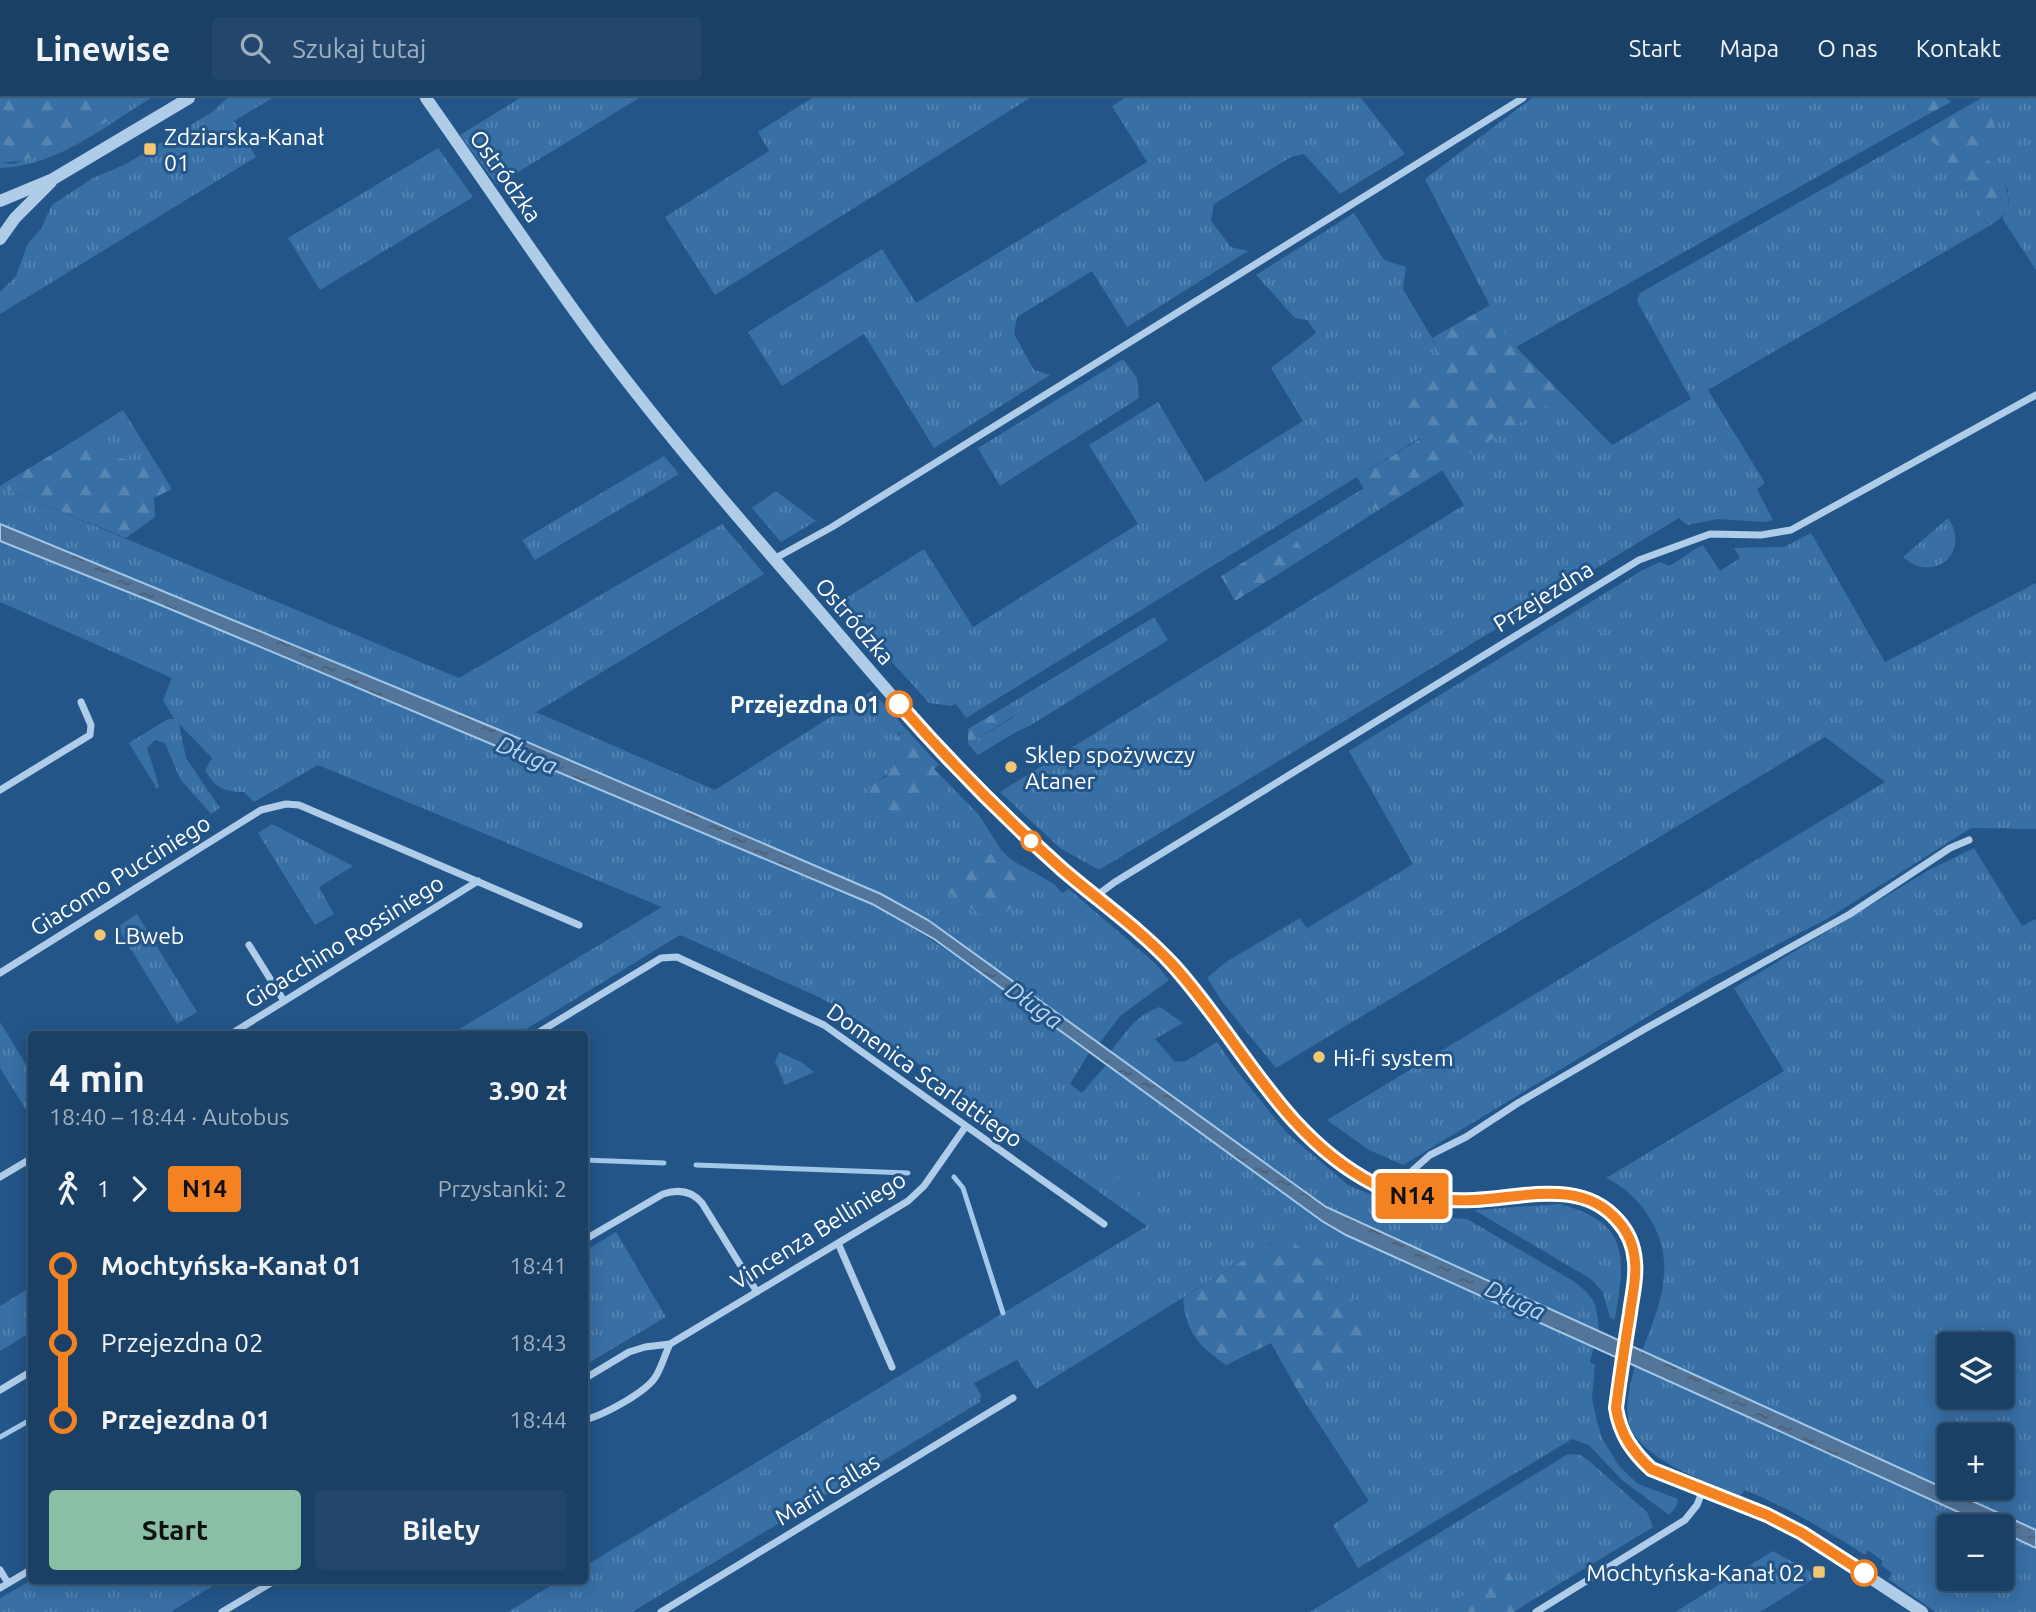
<!DOCTYPE html>
<html lang="pl">
<meta charset="utf-8">
<style>
body{margin:0;font-family:Ubuntu,sans-serif;background:#23476c;color:#f1f3f6;height:100vh;display:flex;flex-direction:column;font-size:26px;white-space:nowrap}
*{box-sizing:border-box;margin:0}
p{font-size:23px;color:#9fafbf}
.icon{flex:none;width:38px;height:38px;fill:none;stroke:currentColor;stroke-width:2;stroke-linecap:round;stroke-linejoin:round}
.map{position:relative;flex:1;overflow:hidden}
.panel{position:absolute;left:28px;top:933px;width:560px;height:553px;display:flex;flex-direction:column;background:#1a4066;border-radius:7px;box-shadow:0 4px 18px #0003,0 0 0 2px #38597a}
.panel>*{flex:none}
.badge{padding:0 14px;border-radius:5px;font-size:24px;line-height:46px}
.fabs{position:absolute;left:1937px;top:1234px;display:grid;gap:14px}
.fabs a{display:grid;place-items:center;width:77px;height:77px;border-radius:7px;background:#1a4066;box-shadow:0 4px 18px #0003,0 0 0 2px #38597a;font-size:35px}
.map>.badge{position:absolute;translate:-50% -50%;box-shadow:0 0 0 4px #fff}
.legs{display:flex;align-items:center;gap:10px;height:77px;padding:0 21px;font-size:23px}
.legs p{margin-inline-start:auto}
.summary{display:flex;align-items:center;justify-content:space-between;height:119px;padding:0 21px}
h1{font-size:38px;font-weight:700;line-height:52px}
.action{display:flex;gap:14px;margin-top:auto;padding:14px 21px}
.action a{flex:1;height:80px;border-radius:7px;background:#8abfa5;color:#111;font-size:28px;font-weight:700;line-height:80px;text-align:center}
.action a+a{background:#23476c;color:#f1f3f6}
ul{padding:0 21px;list-style:none}
li{display:flex;align-items:center;gap:24px;height:77px;font-size:26px}
li i{display:grid;place-items:center;width:10px;height:100%;margin:0 9px;background:currentColor}
li i::after{content:'';width:18px;height:18px;margin:-9px;border:5px solid;border-radius:50%;background:#1a4066}
li p{margin-inline-start:auto}
li:first-child i{background:linear-gradient(#0000 50%,currentColor 0)}
li:last-child i{background:linear-gradient(currentColor 50%,#0000 0)}
header{display:flex;align-items:center;gap:42px;box-sizing:border-box;height:98px;padding:0 35px;background:#1a4066;border-bottom:2px solid #38597a}
header strong{font-size:33px}
nav{display:flex;gap:38px;margin-inline-start:auto;font-size:24px}
.search{width:490px;height:63px;background:#23476c;display:flex;align-items:center;gap:18px;box-sizing:border-box;padding:0 24px;border-radius:7px;color:#9fafbf;font-size:26px}
.map>svg:first-child{display:block}
.grass{fill:url(#grass-tufts);fill-rule:evenodd}
.forest{fill:url(#forest-firs)}
.pitch{fill:#386fa5}
.water{fill:url(#water-ripples);stroke:#a3c8ea;stroke-width:2}
.lines{fill:none;stroke-linecap:round;stroke-linejoin:round}
.stream{stroke:#a3c8ea;stroke-width:5}
.minor{stroke:#afcde9;stroke-width:7}
.tertiary{stroke:#afcde9;stroke-width:12}
.line-1-casing{stroke:#fff;stroke-width:16}
.line-1{stroke:#f58220;stroke-width:10}
.poi-dot{fill:#f4c772;stroke:#235588;stroke-width:2.5}
.stop-1-dot{fill:#fff;stroke:#f58220;stroke-width:3.5}
.labels{text-anchor:middle;dominant-baseline:central;stroke-width:6;stroke-linejoin:round;paint-order:stroke}
.poi-label{font-size:23px;fill:#fff;stroke:#235588;text-anchor:start}
.street-label{font-size:23px;fill:#fff;stroke:#235588}
.stop-label{font-size:23px;font-weight:bold;fill:#fff;stroke:#235588;text-anchor:end}
.water-label{font-size:24px;font-style:italic;fill:#bad6f1;stroke:#235588}
</style>
<header>
<strong>Linewise</strong>
<div class="search"><svg class="icon" aria-label="search" viewBox="0 0 24 24"><circle cx="10" cy="10" r="6"/><path d="M15 15l6 6"/></svg>Szukaj tutaj</div>
<nav><a>Start</a><a>Mapa</a><a>O nas</a><a>Kontakt</a></nav>
</header>
<div class="map">
<svg width="2036" height="1514" viewBox="0 0 2036 1514">
<defs>
<pattern id="grass-tufts" width="24" height="20" patternUnits="userSpaceOnUse" patternTransform="scale(1.75)"><rect width="24" height="20" fill="#386fa5"/><path d="M3 7l-1-3M5 7V3M7 7l1-3M15 17l-1-3M17 17v-4M19 17l1-3" fill="none" stroke="#5685b2"/></pattern>
<pattern id="forest-firs" width="22" height="20" patternUnits="userSpaceOnUse" patternTransform="scale(1.75)"><rect width="22" height="20" fill="#386fa5"/><path d="M5 1l3.5 6h-7zM16 11l3.5 6h-7z" fill="#5685b2"/></pattern>
<pattern id="water-ripples" width="26" height="14" patternUnits="userSpaceOnUse" patternTransform="scale(1.75)"><rect width="26" height="14" fill="#54759a"/><path d="M2 4q2-2 4 0t4 0M15 11q2-2 4 0t4 0" fill="none" stroke="#505e6f"/></pattern>
</defs>
<rect width="100%" height="100%" fill="#235588"/>
<path class="grass" d="M99 0H151C105 28 56 69 0 70V65L14 66 110 21Z
M227 0H272L234 23 256 59 0 216V194L16 178 28 145 41 131 52 107 93 80 126 66 214 13Z
M520 0H639L497 87 460 37Z
M812 0H1030L715 197 665 119 769 53 758 34Z
M1125 0H1361L1405 56 1340 96 1304 56 1291 59 1214 106 1211 123 1231 149 1248 153 1127 229 1092 173 1017 219 1014 236 1034 272 1050 277 934 350 864 236 782 288 748 234 882 151 916 205 1147 64 1112 8Z
M1532 0H1904L1916 23 1516 249 1506 239 1425 81Z
M1982 0H2036V172L2002 120 2009 105 2008 92 1983 55 1972 18 1962 11Z
M1923 34 1938 50 1989 128 1708 292 1765 385 1757 391 1773 422 1764 424 1718 421 1687 427 1679 420 1099 772 1060 750 1000 694 1464 407 1442 372 1563 297 1612 347 1691 301 1637 203 1640 195Z
M438 50 473 99 320 192 288 140Z
M1354 115 1384 162 1406 169 1403 191 1432 240 1441 278 1420 340 966 620 956 606 951 608 929 605 875 545 870 548 835 507 924 451 973 529 1138 426 1089 347 1158 304 1205 384 1303 323 1271 270 1316 235 1307 222 1295 220 1256 177Z
M1123 261 1137 280 1139 300 1000 388 978 350Z
M123 312 154 362C119 364 107 357 77 341Z
M664 358 679 376 535 462 522 442Z
M0 388 459 580 722 426 764 476 536 614 715 692 872 593 906 631 898 636C897 661 898 675 872 685L865 704 878 722 913 713 946 683 979 717 1002 753 973 761 939 788 1015 807 1035 775 1054 786 1062 795 1069 791 1156 866 1169 882 1120 918 1099 946 928 822 881 796 497 631 0 426Z
M1364 390 1377 413 1307 458 1291 435Z
M776 393 816 423 781 444 752 410Z
M1948 420C1972 454 1933 487 1903 459Z
M1811 435 1885 564 2036 485V731L1971 730 1827 821 1708 882 1403 1067 1369 1052 1327 1022 1885 684 1825 639 1276 970 1223 905 1207 880 1226 864 1300 820 1307 830 1413 766 1349 653 1641 473 1660 464 1669 468C1681 462 1690 453 1703 447L1720 473 1740 460 1734 450 1784 449Z
M0 443 163 508 872 806C949 849 1018 903 1089 955L1070 986 1082 995 1106 967 1322 1123 1346 1137 1594 1248 1590 1264 1595 1267 1592 1300 1596 1320 1602 1340 1619 1368 1638 1386 1678 1401 1676 1409 1669 1417 1622 1382 1589 1347 1572 1341 1358 1470 1333 1427 1369 1403 1299 1295 1349 1265 1358 1205 1326 1181 1282 1138 1036 1291 1017 1262 974 1285 981 1297 980 1304 632 1514H508L560 1482H584L585 1468 1147 1128 847 915 821 900 680 837 518 936H451L662 809 318 667 254 704 244 694C224 694 215 690 205 672L212 660 179 626 186 660 220 710 211 716 180 681 165 645 155 642 147 650 159 688 157 691 129 645 168 621H174L163 602 172 580 0 504Z
M1154 519 1168 542 1031 627 1016 634 978 657 968 646 1014 619 1008 607Z
M272 726 353 768 319 789 334 816 315 827 258 735Z
M1974 750 2022 828 2036 821V1432L1642 1253C1660 1207 1678 1165 1649 1119 1638 1102 1625 1089 1606 1080L1784 973 1734 890 1929 772ZM1950 1246H2002V1298H1950ZM1950 1337H2002V1390H1950Z
M137 816 197 914 177 926 117 829Z
M1160 909 1183 925 1155 941 1175 964 1186 963 1217 944 1237 973 1287 1035 1348 1087 1423 1118 1467 1121 1575 1184C1596 1201 1597 1207 1599 1233L1326 1109 1110 954C1124 937 1137 915 1160 909Z
M0 924 31 975V1020L0 970Z
M779 954 801 964 814 974 785 987 775 964Z
M1560 1106C1631 1125 1625 1160 1615 1221L1610 1220 1603 1194 1591 1181 1474 1112Z
M616 1134 666 1219 585 1267V1153Z
M31 1189V1234L0 1253V1208Z
M1635 1266 1989 1428H1950V1480H2002V1434L2036 1450V1514H1936L1888 1481 1892 1475 1881 1467 1883 1463 1868 1452 1865 1457C1826 1432 1788 1410 1745 1392L1740 1398C1707 1383 1633 1360 1628 1320 1625 1303 1632 1283 1635 1266Z
M1568 1356 1580 1357 1588 1362 1647 1414 1653 1429 1528 1505 1507 1471 1436 1514H1310Z
M1773 1453 1818 1478 1760 1514H1675Z
M32 1482H223L170 1514H0V1500Z"/>
<path class="forest" d="M0 0H99L111 21C71 44 47 62 0 65Z
M1904 0H1946L1951 4 1916 23Z
M1962 11 1972 18 1983 15 1992 21 1997 36 1995 47 1983 55C2001 81 2027 106 1989 128L1938 50 1923 34Z
M1490 207 1506 239 1563 297 1377 413 1357 379 1420 341 1400 305 1441 278 1432 240Z
M77 341C107 357 119 364 154 362L172 391 154 400 155 419 126 440 0 388Z
M1291 435 1307 458 1235 503 1221 478Z
M1008 607 1014 618 968 646V631Z
M906 631 939 667 934 671 946 683 913 714 878 723 865 704 872 685 886 679 896 663C893 649 893 639 906 631Z
M1002 753 1013 763 1035 775 1015 807 992 825 939 788 973 761Z
M1282 1138 1323 1164 1326 1181C1340 1192 1357 1202 1368 1217 1392 1250 1321 1282 1299 1295L1271 1245 1226 1267C1199 1248 1186 1235 1183 1200Z
M1507 1471 1528 1505 1514 1514H1436Z"/>
<path class="pitch" d="M1125 1057 1159 1083 1146 1100 1112 1074Z"/>
<path class="water" d="M0 426 497 631 881 796 928 822 1326 1109 2036 1432V1450L2002 1434V1428H1989L1346 1137 1322 1123 934 841 872 806 163 508 0 443Z"/>
<g class="lines">
<path class="stream" d="M584 1062 664 1065
M696 1067 908 1075
M954 1079 963 1090 1003 1215
M0 1339 32 1321"/>
<path class="minor" d="M774 461 832 429 1523 0
M0 692 90 637 91 627 81 604
M1096 798 1115 784 1639 462 1710 436 1761 437 1791 432 2036 297
M249 847 284 903
M0 875 261 712 286 706 299 707 579 827
M231 936 478 783
M536 936 661 860 677 859 824 927 1104 1126
M0 1079 32 1060
M1400 1095 1413 1072 1430 1057 1466 1039 1518 1005 1643 932 1850 816 1950 750 1969 742
M584 1142 663 1096C678 1091 692 1093 702 1105L757 1194
M838 1145 892 1269
M584 1281 629 1254 645 1249 670 1246 908 1103 924 1088 966 1028
M0 1292 32 1273
M584 1322C602 1318 647 1294 656 1278 662 1268 665 1256 670 1246
M0 1472 8 1485
M0 1490 32 1471
M222 1514 276 1482
M661 1514 1013 1300
M1536 1514 1685 1422 1697 1407 1703 1392"/>
<path class="tertiary" d="M426 0C483 81 538 164 597 244 665 335 739 421 813 506 860 561 906 616 955 668 993 708 1033 748 1076 782 1107 808 1141 834 1170 863 1240 937 1278 1040 1376 1086 1438 1116 1507 1094 1572 1096 1645 1116 1637 1164 1628 1225 1624 1253 1620 1282 1616 1310 1620 1336 1632 1353 1651 1371L1767 1417 1802 1435 1922 1514
M0 103 53 81 189 0
M0 141 15 120 51 84"/>
</g>
<g class="lines">
<defs>
<path id="line-1" d="M899 606C950 664 1004 719 1062 771 1099 803 1140 831 1173 867 1241 942 1281 1038 1374 1086 1405 1101 1440 1103 1474 1102 1522 1100 1582 1080 1618 1123 1628 1134 1634 1149 1635 1164 1637 1180 1632 1198 1630 1215 1625 1246 1620 1278 1616 1310 1620 1336 1632 1353 1651 1371L1767 1417 1802 1435 1864 1475"/>
</defs>
<use href="#line-1" class="line-1-casing"/>
<use href="#line-1" class="line-1"/>
</g>
<g class="poi-dot">
<rect x="143" y="44" width="14" height="14" rx="3.5"/>
<circle cx="1011" cy="669" r="7"/>
<circle cx="100" cy="837" r="7"/>
<circle cx="1319" cy="959" r="7"/>
<rect x="1812" y="1467" width="14" height="14" rx="3.5"/>
</g>
<g class="stop-1-dot">
<circle cx="899" cy="606" r="12"/>
<circle cx="1031" cy="743" r="9"/>
<circle cx="1864" cy="1475" r="12"/>
</g>
<g class="labels">
<g class="poi-label">
<text x="164" y="38">Zdziarska-Kanał<tspan x="164" dy="26">01</tspan></text>
<text x="1025" y="656">Sklep spożywczy<tspan x="1025" dy="26">Ataner</tspan></text>
<text x="114" y="837">LBweb</text>
<text x="1333" y="959">Hi-fi system</text>
<text x="1805" y="1474" text-anchor="end">Mochtyńska-Kanał 02</text>
</g>
<g class="street-label">
<text transform="translate(506 78) rotate(55)">Ostródzka</text>
<text transform="translate(1543 498) rotate(-32)">Przejezdna</text>
<text transform="translate(855 523) rotate(49)">Ostródzka</text>
<text transform="translate(120 777) rotate(-32)">Giacomo Pucciniego</text>
<text transform="translate(344 843) rotate(-32)">Gioacchino Rossiniego</text>
<text transform="translate(925 977) rotate(35)">Domenica Scarlattiego</text>
<text transform="translate(818 1132) rotate(-32)">Vincenza Belliniego</text>
<text transform="translate(827 1391) rotate(-31)">Marii Callas</text>
</g>
<g class="stop-label">
<text x="880" y="606">Przejezdna 01</text>
</g>
<g class="water-label">
<text transform="translate(527 657) rotate(23)">Długa</text>
<text transform="translate(1034 907) rotate(36)">Długa</text>
<text transform="translate(1515 1202) rotate(25)">Długa</text>
</g>
</g>
</svg>
<div class="fabs">
<a><svg class="icon" aria-label="layers" viewBox="0 0 24 24"><path d="M12 4l9 5-9 5-9-5zM3 14l9 5 9-5"/></svg></a>
<a>+</a>
<a>−</a>
</div>
<b class="badge" style="left:1412px;top:1098px;background:#f58220;color:#111">N14</b>
<section class="panel">
<div class="summary"><div><h1>4 min</h1><p>18:40 – 18:44 · Autobus</p></div><b>3.90 zł</b></div>
<div class="legs"><svg class="icon" aria-label="walk" viewBox="0 0 24 24"><circle cx="13" cy="4" r="2"/><path d="M13 8l-2 6 4 7M11 14l-3 7M7 12l3-4h3l4 4"/></svg>1<svg class="icon" aria-label="forward" viewBox="0 0 24 24"><path d="M9 5l7 7-7 7"/></svg><b class="badge" style="background:#f58220;color:#111">N14</b><p>Przystanki: 2</p></div>
<ul>
<li><i style="color:#f58220"></i><b>Mochtyńska-Kanał 01</b><p>18:41</p></li>
<li><i style="color:#f58220"></i><span>Przejezdna 02</span><p>18:43</p></li>
<li><i style="color:#f58220"></i><b>Przejezdna 01</b><p>18:44</p></li>
</ul>
<div class="action"><a>Start</a><a>Bilety</a></div>
</section>
</div>
